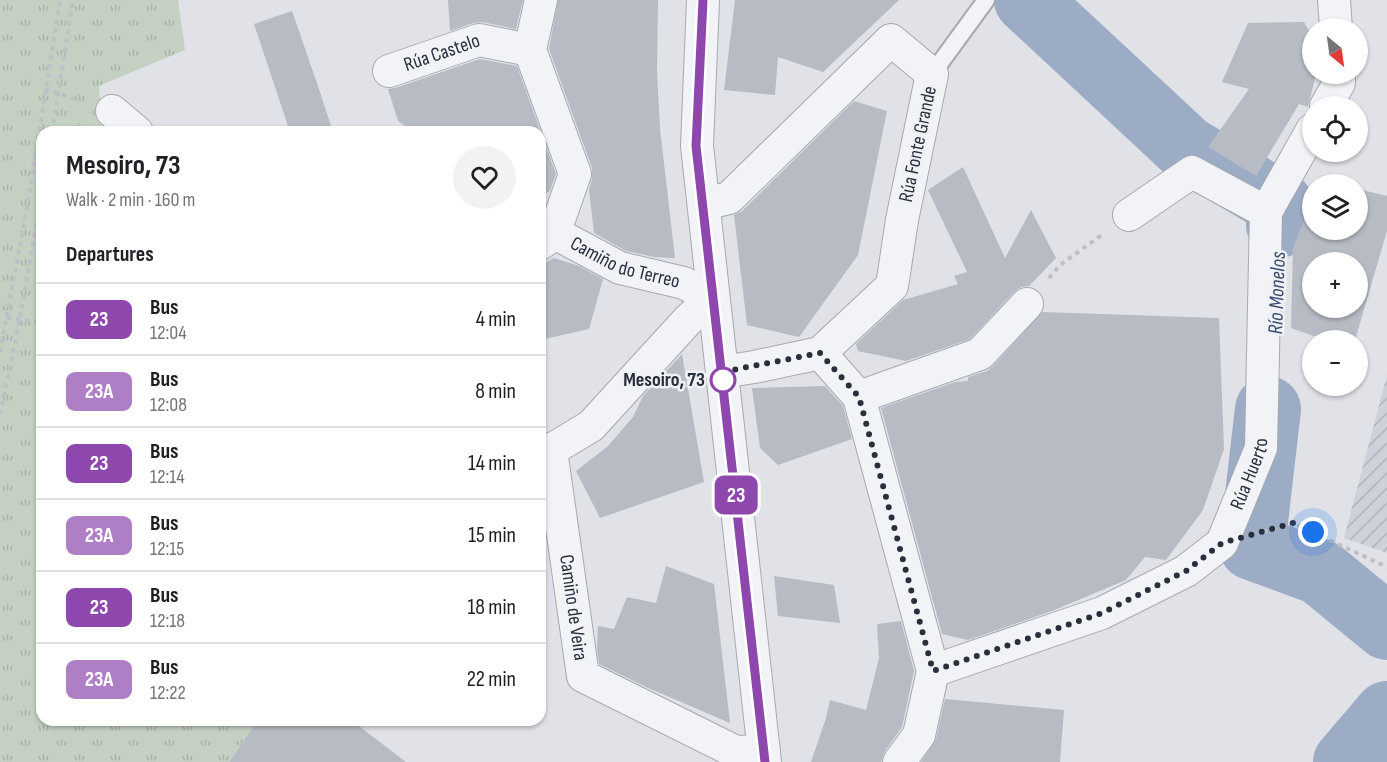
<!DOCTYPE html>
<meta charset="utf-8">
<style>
body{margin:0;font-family:"Sofia Sans Condensed",sans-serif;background:#f2f2f2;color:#202124;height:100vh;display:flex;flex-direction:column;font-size:22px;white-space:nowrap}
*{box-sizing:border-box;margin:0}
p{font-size:20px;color:#757577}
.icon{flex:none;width:33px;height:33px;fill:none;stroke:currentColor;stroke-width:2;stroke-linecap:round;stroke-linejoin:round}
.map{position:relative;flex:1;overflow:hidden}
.details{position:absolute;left:36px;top:126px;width:510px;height:600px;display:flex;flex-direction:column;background:#fff;border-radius:18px;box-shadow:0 2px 4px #0004}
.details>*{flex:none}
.badge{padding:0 12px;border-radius:9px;font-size:21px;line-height:39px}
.needle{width:39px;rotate:151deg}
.fabs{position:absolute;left:1302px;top:18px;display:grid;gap:12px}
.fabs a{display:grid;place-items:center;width:66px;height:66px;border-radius:50%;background:#fff;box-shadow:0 2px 4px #0004;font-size:30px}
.you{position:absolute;width:30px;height:30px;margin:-15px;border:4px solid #fff;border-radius:50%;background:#1a73e8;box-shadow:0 0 0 9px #1a73e833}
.map>.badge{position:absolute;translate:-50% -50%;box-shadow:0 0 0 3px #fff}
h2{padding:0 30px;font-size:22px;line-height:54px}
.round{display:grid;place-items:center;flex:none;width:63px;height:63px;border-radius:32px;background:#f2f2f2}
.headline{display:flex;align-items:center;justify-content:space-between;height:102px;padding:0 30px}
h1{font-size:28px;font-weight:700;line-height:45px}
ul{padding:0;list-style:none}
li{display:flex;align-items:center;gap:18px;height:72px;padding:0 30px;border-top:2px solid #e0e0e0}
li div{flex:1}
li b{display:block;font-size:22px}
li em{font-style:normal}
li .badge{min-width:66px;font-weight:700;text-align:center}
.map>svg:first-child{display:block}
.industrial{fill:url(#industrial-furrows)}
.grass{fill:url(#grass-tufts)}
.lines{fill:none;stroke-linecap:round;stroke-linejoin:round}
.river{stroke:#9dacc5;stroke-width:66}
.building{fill:#b7bbc4;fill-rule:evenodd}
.service-casing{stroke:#a6a9b2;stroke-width:20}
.minor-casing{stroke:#a6a9b2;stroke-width:34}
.path{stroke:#bec0c6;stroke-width:4;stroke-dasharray:4.5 4.5;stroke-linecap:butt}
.service{stroke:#f2f3f6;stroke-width:16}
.minor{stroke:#f2f3f6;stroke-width:32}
.line-casing{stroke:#fff;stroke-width:14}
.line{stroke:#8e47ad;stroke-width:9}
.walk{stroke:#2a2f3e;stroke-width:6;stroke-dasharray:0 10.8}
.stop-dot{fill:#fff;stroke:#8e47ad;stroke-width:3}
.labels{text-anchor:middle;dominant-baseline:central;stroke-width:5;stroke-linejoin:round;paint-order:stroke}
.street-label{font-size:20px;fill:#2a2f3e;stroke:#eff1f5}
.stop-label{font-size:20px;font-weight:bold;fill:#2a2f3e;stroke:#eff1f5;text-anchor:end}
.water-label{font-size:21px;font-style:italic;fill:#374a6f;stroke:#eff1f5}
</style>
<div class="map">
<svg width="1387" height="762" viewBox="0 0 1387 762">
<defs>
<pattern id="industrial-furrows" width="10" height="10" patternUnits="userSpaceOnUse" patternTransform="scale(1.5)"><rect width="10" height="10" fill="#ced1d9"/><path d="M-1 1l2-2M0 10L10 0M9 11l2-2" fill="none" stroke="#b1b4bb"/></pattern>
<pattern id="grass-tufts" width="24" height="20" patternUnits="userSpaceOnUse" patternTransform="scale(1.5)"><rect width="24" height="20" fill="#c4d1c2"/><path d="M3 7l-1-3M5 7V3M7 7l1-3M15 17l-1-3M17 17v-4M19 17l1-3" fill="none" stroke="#a9b4a8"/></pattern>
</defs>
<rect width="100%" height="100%" fill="#e0e2e8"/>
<path class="industrial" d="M1387 375V553L1344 538Z
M1387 729V762H1334L1335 758Z"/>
<path class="grass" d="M0 0H178L185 50 99 86 102 132H42V720H258L229 762H0Z"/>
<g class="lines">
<path class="river" d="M1027 0 1186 148 1280 204 1279 225
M1268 409 1252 547 1320 572 1387 627
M1346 762 1387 714"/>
</g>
<path class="building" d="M448 0H523L516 29 482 22 473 23 450 31Z
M558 0H658L657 71 660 129 675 258 654 257 626 251 594 233 589 190 592 179V168L549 49Z
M735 0H899L823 72 778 57 775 95 724 90Z
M292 11 318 86 333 132H290L254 24Z
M1304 22 1312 36V74H1316L1308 107 1299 104 1256 176 1208 147 1249 89 1222 82 1248 23Z
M480 59 517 66 556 174 550 191 540 196V132H414L398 121 388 89 395 88Z
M854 101 887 111 858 255 799 337 747 325 734 215 742 211Z
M963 167 1005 258 1031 210 1056 258 1029 286 1021 287 1014 292 970 339 906 361 858 351 856 344 903 300 958 284 954 276 967 272 928 190Z
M1358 189 1387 196V231L1355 340H1325L1291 328 1293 248 1312 200V230H1358ZM1312 262H1358V308H1312Z
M554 258 579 266 603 279 589 329 540 340V265Z
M1042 312 1219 318 1224 449 1203 510 1166 560 1145 557 1126 580 1052 611 968 640 942 634 881 408 955 382 968 381V377L987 371 993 366Z
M682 354 704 482 600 518 576 471 608 446 633 417 643 396Z
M825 386 843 406 852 439 778 465 760 448 752 388Z
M666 566 714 584 730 723 646 687 599 664 597 648 598 626 614 629 627 597 656 603Z
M774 576 834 585 840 623 778 616Z
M901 621 914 671 902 727 885 751 881 762H811L826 718 830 700 866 710 879 658 877 624Z
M945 699 1064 710 1060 762H921L936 739Z
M258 720H351L406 762H229Z"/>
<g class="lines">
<defs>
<path id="service" d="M932 74 986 0"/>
<g id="minor">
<path d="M703 0 697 146 765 762"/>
<path d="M1334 0 1336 28"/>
<path id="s1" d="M389 71 479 40 530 50"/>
<path d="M1326 106 1339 83V74"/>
<path d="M112 111 137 132"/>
<path d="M704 204 729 198 891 40 932 74 902 220 892 286 820 353 754 367 722 372"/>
<path d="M1129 215 1192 172 1266 212"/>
<path id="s2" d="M540 225 620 268 684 283 712 298 688 320 591 426 551 450 540 449"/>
<path d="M540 244 554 234 575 174 530 50 541 0"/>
<path d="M820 353 859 397 933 671 919 735 899 762"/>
<path d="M859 397 980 354 1027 304"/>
<path id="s3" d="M551 450 583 676 736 752 764 751"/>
<path id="s4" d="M933 671 1102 613 1186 571 1222 543 1261 448 1266 212 1312 130"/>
</g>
</defs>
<use href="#service" class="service-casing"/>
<use href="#minor" class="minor-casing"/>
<path class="path" d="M45 89 81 101
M52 132 73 0
M1049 278 1060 265 1103 234
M7 318 42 322
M0 352 26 214 60 0
M0 414 20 319 42 191
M1263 532 1293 523 1387 567"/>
<use href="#service" class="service"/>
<use href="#minor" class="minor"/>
</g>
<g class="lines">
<defs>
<path id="line" d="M703 0 696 146 765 762"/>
</defs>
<use href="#line" class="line-casing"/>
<use href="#line" class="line"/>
<path class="walk" d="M723 380 722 372 820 353 859 397 933 671 1102 613 1186 571 1222 543 1293 523 1313 532"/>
</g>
<circle class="stop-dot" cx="723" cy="380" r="12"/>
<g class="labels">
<g class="street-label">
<text stroke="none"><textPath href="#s1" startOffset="56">Rúa Castelo</textPath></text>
<text transform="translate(918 144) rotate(-78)">Rúa Fonte Grande</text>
<text stroke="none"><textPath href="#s2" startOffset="94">Camiño do Terreo</textPath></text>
<text stroke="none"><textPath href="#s4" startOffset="393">Rúa Huerto</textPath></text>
<text stroke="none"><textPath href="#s3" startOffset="159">Camiño de Veira</textPath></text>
</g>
<g class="stop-label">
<text x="705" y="380">Mesoiro, 73</text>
</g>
<g class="water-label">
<text transform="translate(1277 293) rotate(-88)">Río Monelos</text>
</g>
</g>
</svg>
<div class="fabs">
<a><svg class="needle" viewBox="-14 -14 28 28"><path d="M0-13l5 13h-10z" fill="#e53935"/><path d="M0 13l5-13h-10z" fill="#757577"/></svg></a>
<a><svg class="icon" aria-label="locate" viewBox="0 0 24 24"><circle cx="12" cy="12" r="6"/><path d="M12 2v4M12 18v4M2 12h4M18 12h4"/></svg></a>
<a><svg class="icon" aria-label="layers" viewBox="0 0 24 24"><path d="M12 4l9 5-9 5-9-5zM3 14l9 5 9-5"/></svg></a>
<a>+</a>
<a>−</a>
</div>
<div class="you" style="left:1313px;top:532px"></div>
<b class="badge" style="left:736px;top:495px;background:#8e47ad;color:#fff">23</b>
<section class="details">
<div class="headline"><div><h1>Mesoiro, 73</h1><p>Walk · 2 min · 160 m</p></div><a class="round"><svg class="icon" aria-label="heart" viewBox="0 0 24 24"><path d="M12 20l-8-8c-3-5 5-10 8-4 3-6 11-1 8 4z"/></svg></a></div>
<h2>Departures</h2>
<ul>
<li><span class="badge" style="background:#8e47ad;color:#fff">23</span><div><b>Bus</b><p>12:04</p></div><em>4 min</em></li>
<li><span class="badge" style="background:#ae7fc5;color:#fff">23A</span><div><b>Bus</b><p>12:08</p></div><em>8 min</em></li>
<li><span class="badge" style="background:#8e47ad;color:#fff">23</span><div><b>Bus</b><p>12:14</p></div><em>14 min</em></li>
<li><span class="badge" style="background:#ae7fc5;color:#fff">23A</span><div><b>Bus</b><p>12:15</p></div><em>15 min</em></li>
<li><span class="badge" style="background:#8e47ad;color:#fff">23</span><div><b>Bus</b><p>12:18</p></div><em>18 min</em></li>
<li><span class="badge" style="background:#ae7fc5;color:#fff">23A</span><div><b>Bus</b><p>12:22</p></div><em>22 min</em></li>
</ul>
</section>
</div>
